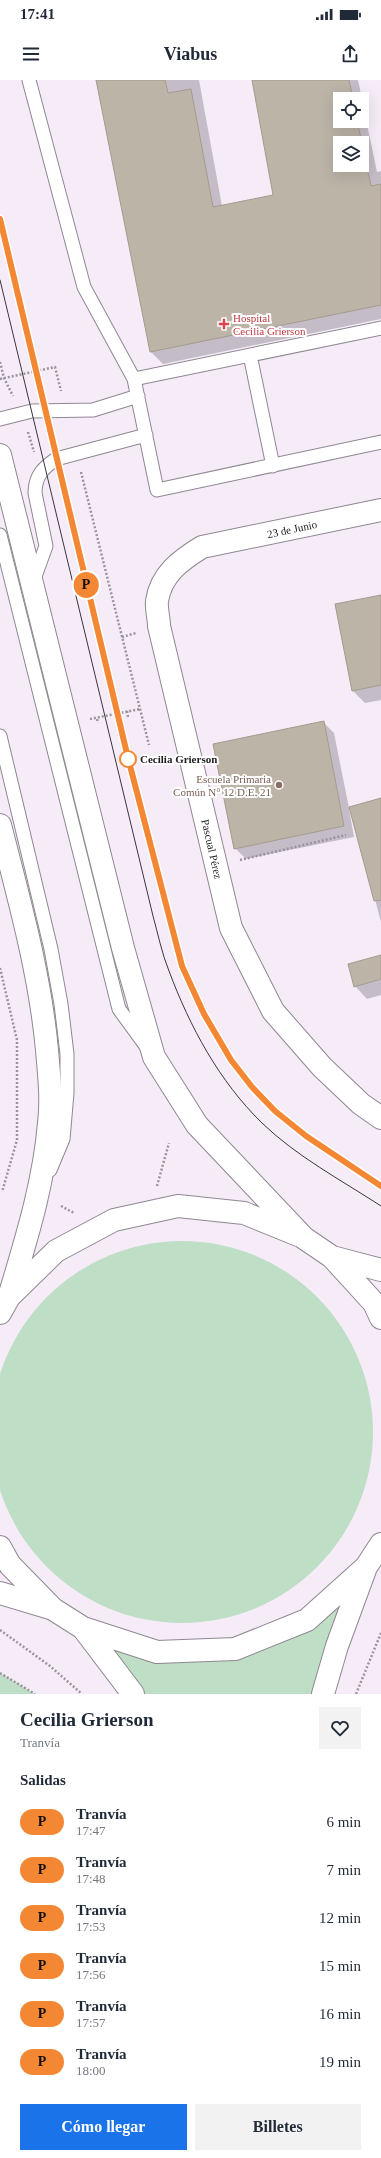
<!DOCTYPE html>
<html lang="es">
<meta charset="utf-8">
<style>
body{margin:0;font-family:"Times New Roman",serif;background:#f2f2f3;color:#1f2937;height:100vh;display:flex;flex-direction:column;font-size:15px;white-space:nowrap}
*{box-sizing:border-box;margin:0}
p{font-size:13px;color:#747a83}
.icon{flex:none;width:22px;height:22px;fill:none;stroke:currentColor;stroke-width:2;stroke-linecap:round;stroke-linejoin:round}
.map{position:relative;height:1614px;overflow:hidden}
.details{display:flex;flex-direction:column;background:#fff;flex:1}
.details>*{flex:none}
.badge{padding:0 8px;border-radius:13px;font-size:14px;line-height:26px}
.buttons{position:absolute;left:333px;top:12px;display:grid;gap:8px}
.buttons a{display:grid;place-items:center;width:36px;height:36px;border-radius:0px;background:#fff;box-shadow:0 4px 16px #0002;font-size:20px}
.map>.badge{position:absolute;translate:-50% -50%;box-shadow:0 0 0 2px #fff}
h2{padding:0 20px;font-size:15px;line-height:36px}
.round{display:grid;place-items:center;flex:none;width:42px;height:42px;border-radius:0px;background:#f2f2f3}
.overview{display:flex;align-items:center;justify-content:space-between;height:68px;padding:0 20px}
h1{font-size:19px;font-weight:700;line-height:30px}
.cta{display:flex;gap:8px;margin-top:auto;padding:8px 20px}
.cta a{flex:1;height:46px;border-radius:0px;background:#1a73e8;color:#fff;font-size:16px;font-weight:700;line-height:46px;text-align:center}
.cta a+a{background:#f2f2f3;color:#1f2937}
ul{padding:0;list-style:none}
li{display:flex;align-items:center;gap:12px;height:48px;padding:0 20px}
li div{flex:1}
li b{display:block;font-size:15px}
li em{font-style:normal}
li .badge{min-width:44px;font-weight:700;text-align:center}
.status{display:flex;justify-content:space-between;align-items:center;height:28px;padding:0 20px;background:#fff;direction:ltr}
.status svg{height:11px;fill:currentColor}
header{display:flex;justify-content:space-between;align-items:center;height:52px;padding:0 20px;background:#fff;font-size:18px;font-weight:700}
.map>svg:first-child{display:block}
.green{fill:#bfdec6}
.shadow{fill:#0003;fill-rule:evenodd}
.building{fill:#bdb4a8;stroke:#a49b8f}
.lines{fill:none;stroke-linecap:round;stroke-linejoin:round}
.lane-casing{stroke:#8f8792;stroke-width:15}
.street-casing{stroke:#8f8792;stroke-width:24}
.secondary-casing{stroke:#8f8792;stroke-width:24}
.path{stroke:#9a949c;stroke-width:2.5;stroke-dasharray:2 2;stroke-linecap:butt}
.lane{stroke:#fff;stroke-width:13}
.street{stroke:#fff;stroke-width:22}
.secondary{stroke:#fff;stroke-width:22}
.tram{stroke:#3a363b;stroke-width:1}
.line-casing{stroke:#fff;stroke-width:9}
.line{stroke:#f38733;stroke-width:6}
.health-dot{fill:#e0444e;stroke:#fff;stroke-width:1.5}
.stop-dot{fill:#fff;stroke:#f38733;stroke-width:2}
.education-dot{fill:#8d6e63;stroke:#fff;stroke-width:1.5}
.labels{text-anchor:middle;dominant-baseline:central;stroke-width:4;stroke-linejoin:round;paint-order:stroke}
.health-label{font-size:11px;fill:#be3a42;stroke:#fff;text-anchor:start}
.street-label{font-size:11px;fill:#1e1b1f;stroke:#fff}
.stop-label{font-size:11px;font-weight:bold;fill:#1e1b1f;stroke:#fff;text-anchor:start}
.education-label{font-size:11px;fill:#785e54;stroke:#fff;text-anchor:end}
</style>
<div class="status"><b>17:41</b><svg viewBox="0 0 49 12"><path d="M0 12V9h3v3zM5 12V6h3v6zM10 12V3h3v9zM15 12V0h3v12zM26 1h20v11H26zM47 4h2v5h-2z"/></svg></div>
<header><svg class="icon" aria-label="menu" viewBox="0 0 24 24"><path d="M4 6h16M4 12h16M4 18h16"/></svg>Viabus<svg class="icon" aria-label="share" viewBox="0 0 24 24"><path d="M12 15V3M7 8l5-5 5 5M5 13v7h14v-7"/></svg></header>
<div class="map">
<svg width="381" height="1614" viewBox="0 0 381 1614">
<rect width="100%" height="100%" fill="#f5ecf8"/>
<path class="green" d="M-9 1352a191 191 0 1 1 382 0a191 191 0 1 1-382 0Z
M366 1487 323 1614H133L83 1548 157 1572 235 1569 307 1540Z
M0 1593 35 1614H0Z"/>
<path class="shadow" d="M97 0H199L222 126 275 116 253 0H358L362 19H340V41H362V20L377 92 381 91V239L163 284 151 272ZM340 63H362V85H340Z
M381 516V620L365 623 353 611Z
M323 642 334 653 349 728 381 719V842L351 728 349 729 354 757 246 779 235 768Z
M381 876V915L367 919 355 906Z"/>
<path class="building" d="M96 0H165L168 13 191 9 213 127 273 115 252 0H349L353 19H340V41H357L362 63H340V85H362V65L371 106 381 104V225L150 272Z
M381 515V605L352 611 335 524Z
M324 641 344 746 234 769 213 664Z
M381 718V820L374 821 349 727Z
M381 875V899L354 907 348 884Z"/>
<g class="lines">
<defs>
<path id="lane" d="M29 0 84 207 134 299 157 410 381 362
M250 275 273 386
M134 299 381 248
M0 339 32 331 93 330 138 316
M0 455 119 929 146 966
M33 502 46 466 35 413C35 396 43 388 56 379L146 355
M0 656 51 869 61 924 67 974V1013L63 1059 50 1090"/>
<path id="street" d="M381 430 202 467C181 480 161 494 157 521 156 529 159 538 159 546L231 848 273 931 322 987 361 1024 381 1038"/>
<path id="secondary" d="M0 375 123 868 154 977 197 1045 304 1158 332 1177 374 1223 381 1238
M0 745C19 819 40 894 47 970 49 994 52 1019 49 1043 44 1103 26 1160 9 1217
M332 1177 381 1190
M0 1233 9 1217 56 1171 114 1140 178 1126 244 1133 298 1155
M0 1467 10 1485 53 1529 83 1548 157 1572 235 1569 307 1540 366 1487
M0 1513 50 1528
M83 1548 133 1614
M323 1614 337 1566 366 1487 381 1464"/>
</defs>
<use href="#lane" class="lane-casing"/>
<use href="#street" class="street-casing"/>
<use href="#secondary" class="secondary-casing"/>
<path class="path" d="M0 282 4 298 13 316
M0 299 55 287 61 311
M28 352 34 372
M81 392 149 665
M122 557 136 553
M127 631 128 637
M90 639 140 629
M97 639 98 643
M240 780 346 755
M0 888 17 960V1060L2 1112
M157 1106 169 1063
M61 1126 74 1133
M0 1550 50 1586 82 1614
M0 1593 35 1614
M356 1614 381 1553"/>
<use href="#lane" class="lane"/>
<use href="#street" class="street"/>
<use href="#secondary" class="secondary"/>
<path class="tram" d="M0 139 117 633 182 886 204 934 231 980 252 1007 275 1031 306 1056 381 1106
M0 200 153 836C158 854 162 874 169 891 190 947 219 1001 262 1043 296 1076 341 1100 381 1126"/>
</g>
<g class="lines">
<defs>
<path id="line" d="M0 139 128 678 182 886 204 934 231 980 252 1007 275 1031 306 1056 381 1106"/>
</defs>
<use href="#line" class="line-casing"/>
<use href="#line" class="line"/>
</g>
<path class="health-dot" d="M222 238h4v4h4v4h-4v4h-4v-4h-4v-4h4z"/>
<circle class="stop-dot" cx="128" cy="679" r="8"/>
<circle class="education-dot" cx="279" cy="705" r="4"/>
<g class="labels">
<g class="health-label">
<text x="233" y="238">Hospital<tspan x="233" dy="13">Cecilia Grierson</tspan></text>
</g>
<g class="street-label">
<text transform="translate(292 449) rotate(-12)">23 de Junio</text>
<text transform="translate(212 769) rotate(77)">Pascual Pérez</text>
</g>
<g class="stop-label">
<text x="140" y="679">Cecilia Grierson</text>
</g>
<g class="education-label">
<text x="271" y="699">Escuela Primaria<tspan x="271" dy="13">Común N° 12 D.E. 21</tspan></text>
</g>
</g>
</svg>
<div class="buttons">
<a><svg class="icon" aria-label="locate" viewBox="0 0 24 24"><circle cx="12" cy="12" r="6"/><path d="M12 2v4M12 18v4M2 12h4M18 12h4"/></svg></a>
<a><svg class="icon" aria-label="layers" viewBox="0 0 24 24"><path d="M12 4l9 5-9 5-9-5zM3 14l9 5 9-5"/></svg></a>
</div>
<b class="badge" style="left:86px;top:505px;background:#f38733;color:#111">P</b>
</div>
<section class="details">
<div class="overview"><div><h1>Cecilia Grierson</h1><p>Tranvía</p></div><a class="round"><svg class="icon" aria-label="heart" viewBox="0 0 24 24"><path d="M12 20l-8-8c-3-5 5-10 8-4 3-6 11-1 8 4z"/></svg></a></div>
<h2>Salidas</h2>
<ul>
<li><span class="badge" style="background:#f38733;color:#111">P</span><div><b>Tranvía</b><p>17:47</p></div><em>6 min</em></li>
<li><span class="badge" style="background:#f38733;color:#111">P</span><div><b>Tranvía</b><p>17:48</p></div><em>7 min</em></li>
<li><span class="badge" style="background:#f38733;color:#111">P</span><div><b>Tranvía</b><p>17:53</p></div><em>12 min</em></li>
<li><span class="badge" style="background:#f38733;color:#111">P</span><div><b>Tranvía</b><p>17:56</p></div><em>15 min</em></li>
<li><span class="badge" style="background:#f38733;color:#111">P</span><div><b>Tranvía</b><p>17:57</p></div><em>16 min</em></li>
<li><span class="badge" style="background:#f38733;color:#111">P</span><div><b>Tranvía</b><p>18:00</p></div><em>19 min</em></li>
</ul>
<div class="cta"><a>Cómo llegar</a><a>Billetes</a></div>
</section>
